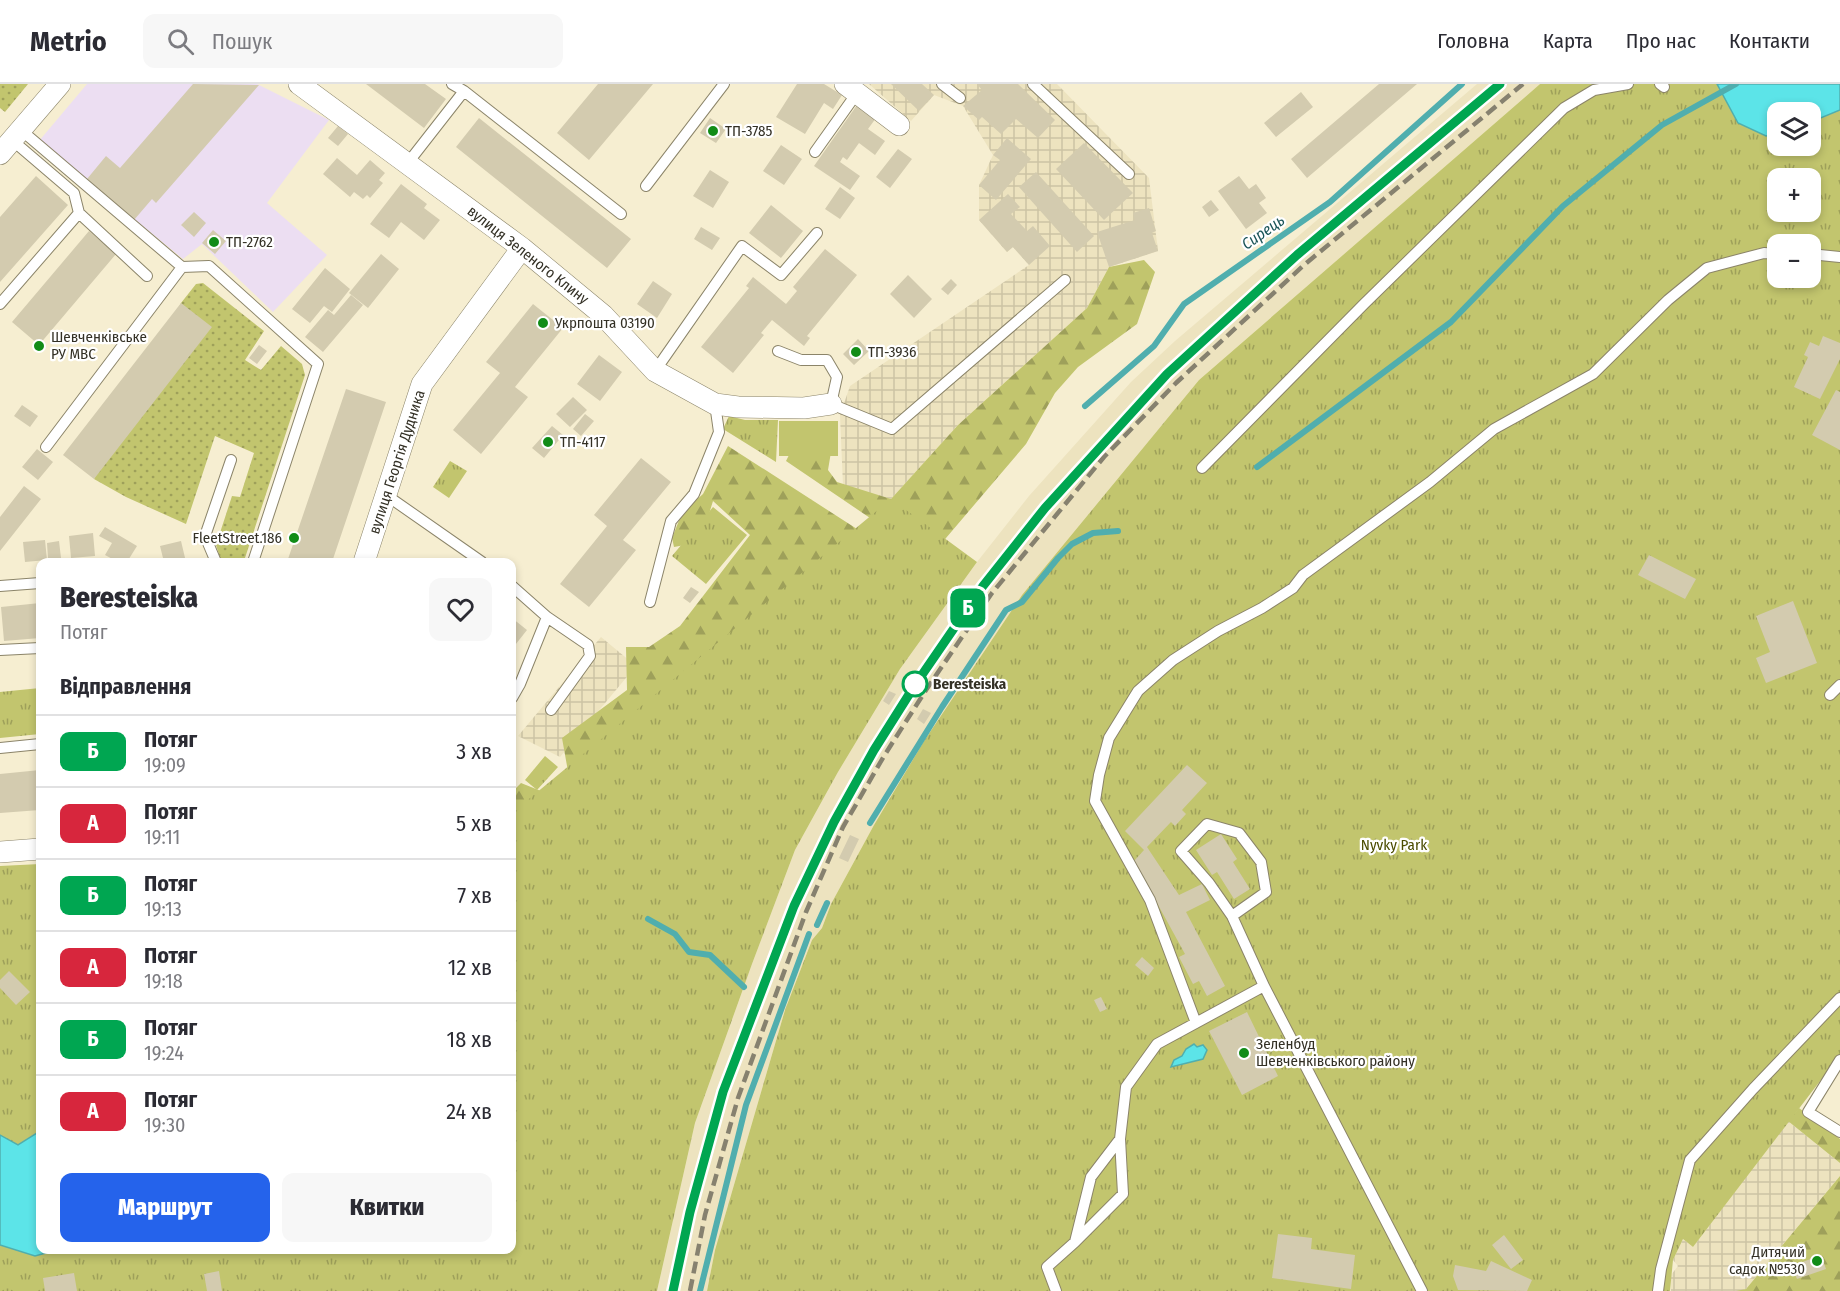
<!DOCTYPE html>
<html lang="uk">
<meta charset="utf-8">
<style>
body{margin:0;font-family:"Fira Sans Condensed",sans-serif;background:#f7f7f7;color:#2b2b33;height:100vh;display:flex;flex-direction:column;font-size:22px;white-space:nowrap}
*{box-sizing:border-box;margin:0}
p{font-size:20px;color:#7c7c81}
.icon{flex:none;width:33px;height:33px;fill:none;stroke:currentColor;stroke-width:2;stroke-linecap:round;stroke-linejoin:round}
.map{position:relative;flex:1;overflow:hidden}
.sheet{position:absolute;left:36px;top:474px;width:480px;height:696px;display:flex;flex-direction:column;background:#fff;border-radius:12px;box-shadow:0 3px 9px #0003}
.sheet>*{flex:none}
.badge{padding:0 12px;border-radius:9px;font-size:21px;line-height:39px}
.buttons{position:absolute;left:1767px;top:18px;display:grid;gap:12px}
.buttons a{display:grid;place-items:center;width:54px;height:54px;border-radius:12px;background:#fff;box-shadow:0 3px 9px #0003;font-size:30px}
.map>.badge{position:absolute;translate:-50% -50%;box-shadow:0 0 0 3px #fff}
h2{padding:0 24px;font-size:22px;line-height:54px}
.round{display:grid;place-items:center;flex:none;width:63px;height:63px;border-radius:12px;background:#f7f7f7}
.headline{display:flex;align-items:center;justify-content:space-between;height:102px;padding:0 24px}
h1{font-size:28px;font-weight:800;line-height:45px}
.action{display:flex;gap:12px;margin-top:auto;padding:12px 24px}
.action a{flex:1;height:69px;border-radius:12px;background:#2563eb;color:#fff;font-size:24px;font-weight:800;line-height:69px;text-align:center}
.action a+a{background:#f7f7f7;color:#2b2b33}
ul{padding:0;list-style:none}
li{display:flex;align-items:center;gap:18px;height:72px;padding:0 24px;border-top:2px solid #e1e1e2}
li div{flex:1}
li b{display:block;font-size:22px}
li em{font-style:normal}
li .badge{min-width:66px;font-weight:700;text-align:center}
header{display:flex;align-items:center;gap:36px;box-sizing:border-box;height:84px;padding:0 30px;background:#fff;border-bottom:2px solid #e1e1e2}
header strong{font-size:28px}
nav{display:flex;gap:33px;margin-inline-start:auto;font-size:21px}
.search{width:420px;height:54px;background:#f7f7f7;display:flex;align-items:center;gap:15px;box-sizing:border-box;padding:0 21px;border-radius:12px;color:#7c7c81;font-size:22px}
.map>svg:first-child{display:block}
.built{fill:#ede3bf}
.industrial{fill:url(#industrial-grid)}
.education{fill:#ecdef2}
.grass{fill:url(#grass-dots)}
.forest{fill:url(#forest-firs)}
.park{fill:url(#park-tufts);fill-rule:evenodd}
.pitch{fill:#c2c56e}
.water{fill:#5ce4e8;stroke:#50aeae;stroke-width:1.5}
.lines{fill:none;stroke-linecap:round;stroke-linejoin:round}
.stream{stroke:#50aeae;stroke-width:6}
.building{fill:#d3cbaf}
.lane-casing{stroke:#8b8469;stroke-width:12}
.street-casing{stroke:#8b8469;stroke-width:22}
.lane{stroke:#fff;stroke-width:10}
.street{stroke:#fff;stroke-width:21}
.rail{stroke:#86816f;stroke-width:4.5;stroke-dasharray:12 6;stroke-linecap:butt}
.line-casing{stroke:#fff;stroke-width:14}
.line{stroke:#00a651;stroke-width:9}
.poi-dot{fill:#118c17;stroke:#fff;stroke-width:2}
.stop-dot{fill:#fff;stroke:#00a651;stroke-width:3}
.labels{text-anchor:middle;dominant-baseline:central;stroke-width:4.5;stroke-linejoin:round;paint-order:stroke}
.poi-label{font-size:15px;fill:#333025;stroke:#fff;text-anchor:start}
.street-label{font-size:15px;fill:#333025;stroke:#fff}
.stop-label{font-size:15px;font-weight:bold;fill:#333025;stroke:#fff;text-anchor:start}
.park-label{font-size:15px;fill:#4b4c00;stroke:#fff}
.water-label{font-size:16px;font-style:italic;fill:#1a5457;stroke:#fff}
</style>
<header>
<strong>Metrio</strong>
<div class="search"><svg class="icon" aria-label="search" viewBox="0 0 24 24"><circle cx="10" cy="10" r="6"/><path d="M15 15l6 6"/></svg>Пошук</div>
<nav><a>Головна</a><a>Карта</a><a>Про нас</a><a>Контакти</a></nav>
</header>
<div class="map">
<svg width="1840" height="1207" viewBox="0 0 1840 1207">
<defs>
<pattern id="industrial-grid" width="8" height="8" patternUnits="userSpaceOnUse" patternTransform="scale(1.5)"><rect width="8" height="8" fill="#ede3bf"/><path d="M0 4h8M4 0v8" fill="none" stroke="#ccc3a4"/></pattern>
<pattern id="grass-dots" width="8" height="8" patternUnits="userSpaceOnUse" patternTransform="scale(1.5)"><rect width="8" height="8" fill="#c2c56e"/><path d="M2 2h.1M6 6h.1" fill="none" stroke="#9ea05a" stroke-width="1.8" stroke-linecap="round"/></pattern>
<pattern id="forest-firs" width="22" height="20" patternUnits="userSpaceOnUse" patternTransform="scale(1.5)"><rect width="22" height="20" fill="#c2c56e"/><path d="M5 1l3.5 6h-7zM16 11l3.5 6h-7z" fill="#9ea05a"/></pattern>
<pattern id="park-tufts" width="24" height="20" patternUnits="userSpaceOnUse" patternTransform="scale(1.5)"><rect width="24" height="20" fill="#c2c56e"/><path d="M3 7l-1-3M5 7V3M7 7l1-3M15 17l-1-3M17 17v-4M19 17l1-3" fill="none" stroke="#9ea05a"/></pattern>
</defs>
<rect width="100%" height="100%" fill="#f6eed1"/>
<path class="built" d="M1477 0H1540L1199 296 1022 511 924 657 874 741 831 820 822 844 812 856 785 926 715 1166 707 1207H657L695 1039 752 880 795 766 838 688 900 585 977 478 1029 412 1131 298 1175 257Z"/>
<path class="industrial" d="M869 0H1057L1149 94 1158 167 1109 183 1087 224 958 341 891 415 843 402 840 331 850 302 1029 181 1013 163 1007 168 979 136V101L993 71 963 22 934 11 911 37Z
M601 553 636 582 560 673 518 652Z
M1788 1037 1840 1079V1092L1746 1205 1741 1207H1671V1191L1678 1182 1673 1176 1683 1155 1693 1163Z"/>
<path class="education" d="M87 0H257L329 36 267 119 327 171 273 228 202 160 183 175 39 57Z"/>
<path class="grass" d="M0 0H28L5 28 0 24Z
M203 199 264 247 245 276 261 286 281 262 302 280 305 291 244 477 241 478 221 477 216 461 232 412 240 413 254 369 215 352 186 440 126 413 94 395 181 219 196 200Z"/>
<path class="forest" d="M1144 176 1155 188 1137 240 1078 283 1055 309 1026 360 929 474 786 377 790 369 831 368 828 386 837 398 891 415 958 341 1087 224 1109 183Z
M728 362 871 454 512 860V708L521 699 546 709 569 693 562 654 627 606 626 563H649L680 542 750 451 713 417 708 433 685 461 674 463 672 454 682 429 703 410Z
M1799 1024 1840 1055V1079L1788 1037Z
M1840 1092V1207H1736L1746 1205Z"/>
<path class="park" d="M1540 0H1840V971L1693 1163 1683 1155 1673 1176 1670 1207H707L715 1166 785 926 812 856 822 844 831 820 874 741 924 657 1022 511 1199 296ZM1778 28H1810V62H1778ZM1778 94H1810V128H1778ZM1778 160H1810V194H1778Z
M729 332 745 336H778L776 378 723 345Z
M450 377 467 387 449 414 433 403Z
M891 415 977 478 900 585 838 688 795 766 752 880 695 1039 657 1207H0V782L40 780V1166H512V729Z
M713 423 747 451 706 500 672 472Z
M40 604V650L0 654V608Z
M545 672 558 683 537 706 525 696Z"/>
<path class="pitch" d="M779 337H838V372H779Z"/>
<path class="water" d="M1717 0H1840V26L1811 38 1810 28H1778L1777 50 1766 52 1738 39Z
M1194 960 1197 963 1203 961 1207 966 1203 975 1171 983 1174 976 1182 972 1186 965Z
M40 1047V1166H57L35 1172 0 1161V1051L18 1061Z"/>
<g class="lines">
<path class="stream" d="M1085 322 1154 262 1184 220 1330 118 1462 0
M1257 383 1451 238 1563 122 1662 41 1736 0
M870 739 942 623 1006 526 1022 518 1058 474 1072 460 1093 449 1118 447
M648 835 675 850 689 868 710 871 744 903
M817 841 827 819
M700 1207 746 1021 809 850"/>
</g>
<path class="building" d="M193 0 259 1 156 119 152 115 134 136 87 95 106 72 120 84Z
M366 0H425L446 15 424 44Z
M598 0H653L589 76 557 49Z
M797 0H824L842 11 833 25 824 19 805 50 776 33Z
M891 0H922L934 11 919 27Z
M977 0H1018L1055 36 1038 54 1016 35 1001 50 982 33 979 36 963 22 982 6Z
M1379 0H1417L1307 94 1291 75Z
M1301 8 1313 23 1276 53 1264 39Z
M857 21 876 34 868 45 885 57 875 71 859 59 847 76 843 73 840 78 860 92 850 106 814 82Z
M479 34 631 155 607 184 456 63Z
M710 34 726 45 716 59 700 49Z
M338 42 348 50 338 62 328 54Z
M1007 54 1031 75 996 116 979 101 1000 76 993 71Z
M1084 59 1133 109 1104 136 1056 85Z
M781 61 802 75 784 101 763 87Z
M898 65 912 75 890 104 876 93Z
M337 74 357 91 370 76 385 89 379 96 383 99 370 114 367 111 363 115 354 108 350 113 323 90Z
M710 86 729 98 713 124 693 112Z
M1036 88 1094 152 1077 168 1019 103Z
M36 92 68 121 0 198V133Z
M1239 92 1249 105 1256 100 1266 114 1259 119 1267 129 1246 145 1218 107Z
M401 100 427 120 424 124 440 136 424 156 401 138 389 154 370 140Z
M840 103 855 114 840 135 825 125Z
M1008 110 1020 123 1011 130 1027 147 1033 142 1050 162 1029 181 1013 163 1007 168 979 136Z
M1211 116 1219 126 1209 133 1202 123Z
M771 121 803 147 781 174 749 149Z
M1149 124 1156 147 1152 149 1158 167 1109 183 1097 148 1135 136 1133 129Z
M194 128 206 139 194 153 181 141Z
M701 143 720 154 712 166 694 155Z
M213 146 226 157 215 170 202 159Z
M89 147 116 170 39 261 12 238Z
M825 165 857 191 807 252 810 254 804 262 772 236 761 249 764 251 733 289 701 263 749 204 746 202 753 193 786 220 797 207 793 203Z
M381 170 399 185 368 224 349 209Z
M325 184 350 205 332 228 324 222 310 239 292 225Z
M908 191 932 215 914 234 890 210Z
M951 195 957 201 948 211 941 205Z
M653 197 672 210 657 234 637 220Z
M351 211 363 221 323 268 305 253 328 226 334 231Z
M181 219 212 243 94 395 63 371Z
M533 220 563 244 515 303 528 313 481 370 453 346 500 289 486 278Z
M1823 252 1840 259V275L1820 315 1794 303 1808 273 1804 271 1810 258 1819 262Z
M858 255 869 267 854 281 843 270Z
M259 261 267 267 257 280 249 274Z
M599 271 622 288 600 317 577 300Z
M346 305 386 318 332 478H287Z
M1836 306 1840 308V366L1812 351Z
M573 313 587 326 570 343 556 330Z
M22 321 38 332 30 343 14 332Z
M585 330 594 337 581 352 573 345Z
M552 342 563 351 544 374 532 364Z
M37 365 53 378 38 396 22 383Z
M641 374 671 398 623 456 636 466 589 523 560 500 607 442 594 431Z
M24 402 41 415 0 467V433Z
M105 443 137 462 127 478H118L105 471 112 459 99 452Z
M93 449 95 472 71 474 69 452Z
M45 456 47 476 25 478 23 458Z
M59 457 61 474 48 475 47 459Z
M181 457 186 478H164L160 462Z
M1649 471 1696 495 1685 515 1638 491Z
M691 503 699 508 690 519 683 514Z
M1793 517 1817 579 1766 599 1756 574 1770 568 1756 532Z
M40 519V554L4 557 1 523Z
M512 534 527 546 512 565Z
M889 607 896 610 889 621 883 617Z
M923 625 931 629 924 640 917 635Z
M1187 681 1207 699 1182 726 1186 730 1175 742 1171 738 1147 763 1179 811 1202 800 1210 816 1186 828 1225 902 1207 912 1199 897 1193 900 1179 873 1185 870 1134 777 1144 766 1125 747Z
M40 686V726L0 729V690Z
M1221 750 1237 775 1233 778 1250 805 1234 815 1217 788 1212 791 1196 766Z
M850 751 859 755 848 778 839 774Z
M1142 873 1154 884 1148 892 1135 881Z
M9 887 30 908 16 921 0 904V896Z
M1101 913 1107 925 1100 928 1094 916Z
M1247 928 1278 992 1242 1011 1209 947Z
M1278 1150 1312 1154 1311 1165 1355 1171 1351 1205 1272 1194Z
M1504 1151 1523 1176 1511 1185 1492 1161Z
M1821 1171 1826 1185 1797 1195 1792 1182Z
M1491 1177 1532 1196 1527 1207 1458 1206 1453 1192 1455 1181 1486 1187Z
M219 1187 222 1207H207L204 1190Z
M74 1189 77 1207H45L43 1194Z"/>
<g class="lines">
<defs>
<path id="lane" d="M452 0 464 7
M942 0 960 14
M1033 0 1129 90
M1660 0 1664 3
M21 46 182 183 209 182 318 280 253 478
M12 56 74 109 79 129 147 192
M815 68 857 9
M407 80 464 7 621 130
M646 102 724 0
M1810 170 1840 173
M0 220 79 129
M778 267 801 276H827L837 293 831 320 892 345 1065 196
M655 287 742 162 781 191 817 149
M46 363 182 183
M1202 384 1364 220 1564 24 1594 6 1628 0
M386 411 482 478
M216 478 205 452 231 376
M0 502 40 499
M512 502 547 533 520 600 512 614
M650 518 671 437 694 410 719 348 715 320
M547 533 588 561 590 572 551 626
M0 566 40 564
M1830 611 1840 601
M0 664 40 660
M1232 832 1209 799 1181 767 1207 740 1239 749 1261 778 1266 808 1232 832 1264 902
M1196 939 1150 816 1095 717 1099 691 1109 654 1138 607 1173 576 1218 547 1262 524 1293 504 1303 491 1430 398 1494 345 1593 290 1668 216 1707 184 1764 169 1778 170
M1840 976 1808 1028 1840 1048
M1075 1158 1091 1093 1120 1055
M1056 1207 1047 1183 1075 1158 1123 1110 1120 1055 1126 1003 1157 960 1264 902 1422 1207
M1658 1207 1661 1185 1690 1076 1753 1005 1840 914"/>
<path id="street" d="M299 0 522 164 603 231 655 287 715 320 738 323 804 324 831 320
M845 0 899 41
M0 70 60 0
M364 478 422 300 522 164
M0 768 40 765"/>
</defs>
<use href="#lane" class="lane-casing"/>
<use href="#street" class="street-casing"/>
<use href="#lane" class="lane"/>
<use href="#street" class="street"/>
<path class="rail" d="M673 1207 690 1128 723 1008 794 822 834 738 874 666 915 601 983 502 1045 424 1167 290 1297 171 1500 0
M690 1207 705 1131 738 1014 806 828 843 743 884 672 926 606 992 509 1104 373 1176 299 1304 181 1523 0"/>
</g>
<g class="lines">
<defs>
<path id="line" d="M673 1207 690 1128 723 1008 794 822 834 738 874 666 915 601 983 502 1045 424 1167 290 1297 171 1500 0"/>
</defs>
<use href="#line" class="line-casing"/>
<use href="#line" class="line"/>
</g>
<g class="poi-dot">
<circle cx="713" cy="47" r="6"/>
<circle cx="214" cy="158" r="6"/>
<circle cx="543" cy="239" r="6"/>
<circle cx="39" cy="262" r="6"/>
<circle cx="856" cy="268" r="6"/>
<circle cx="548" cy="358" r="6"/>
<circle cx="294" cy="454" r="6"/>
<circle cx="1244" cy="969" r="6"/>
<circle cx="1817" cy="1177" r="6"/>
</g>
<circle class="stop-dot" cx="915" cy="600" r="12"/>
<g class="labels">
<g class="poi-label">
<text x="725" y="47">ТП-3785</text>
<text x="226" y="158">ТП-2762</text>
<text x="555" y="239">Укрпошта 03190</text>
<text x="51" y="253">Шевченківське<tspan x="51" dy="17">РУ МВС</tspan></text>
<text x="868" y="268">ТП-3936</text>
<text x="560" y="358">ТП-4117</text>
<text x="282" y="454" text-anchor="end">FleetStreet.186</text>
<text x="1256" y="960">Зеленбуд<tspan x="1256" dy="17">Шевченківського району</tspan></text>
<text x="1805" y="1168" text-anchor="end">Дитячий<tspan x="1805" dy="17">садок №530</tspan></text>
</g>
<g class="street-label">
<text transform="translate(528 171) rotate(38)">вулиця Зеленого Клину</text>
<text transform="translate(397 378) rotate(-72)">вулиця Георгія Дудника</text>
</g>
<g class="stop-label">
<text x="933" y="600">Beresteiska</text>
</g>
<g class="park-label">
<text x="1394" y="761">Nyvky Park</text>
</g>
<g class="water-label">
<text transform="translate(1263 148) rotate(-35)">Сирець</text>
</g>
</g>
</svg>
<div class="buttons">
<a><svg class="icon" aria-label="layers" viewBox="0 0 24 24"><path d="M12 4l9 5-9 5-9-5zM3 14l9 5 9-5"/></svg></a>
<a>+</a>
<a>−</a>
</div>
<b class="badge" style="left:968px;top:524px;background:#00a651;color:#fff">Б</b>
<section class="sheet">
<div class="headline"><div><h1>Beresteiska</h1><p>Потяг</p></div><a class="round"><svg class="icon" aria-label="heart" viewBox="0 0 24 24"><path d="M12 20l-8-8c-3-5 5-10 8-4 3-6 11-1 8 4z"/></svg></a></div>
<h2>Відправлення</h2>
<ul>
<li><span class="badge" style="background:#00a651;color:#fff">Б</span><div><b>Потяг</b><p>19:09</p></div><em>3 хв</em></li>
<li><span class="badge" style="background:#d7263d;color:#fff">A</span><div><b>Потяг</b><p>19:11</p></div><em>5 хв</em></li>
<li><span class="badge" style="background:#00a651;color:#fff">Б</span><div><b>Потяг</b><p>19:13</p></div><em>7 хв</em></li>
<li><span class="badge" style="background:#d7263d;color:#fff">A</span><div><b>Потяг</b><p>19:18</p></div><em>12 хв</em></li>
<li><span class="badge" style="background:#00a651;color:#fff">Б</span><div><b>Потяг</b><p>19:24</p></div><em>18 хв</em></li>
<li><span class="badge" style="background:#d7263d;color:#fff">A</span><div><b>Потяг</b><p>19:30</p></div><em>24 хв</em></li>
</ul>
<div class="action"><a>Маршрут</a><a>Квитки</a></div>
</section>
</div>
